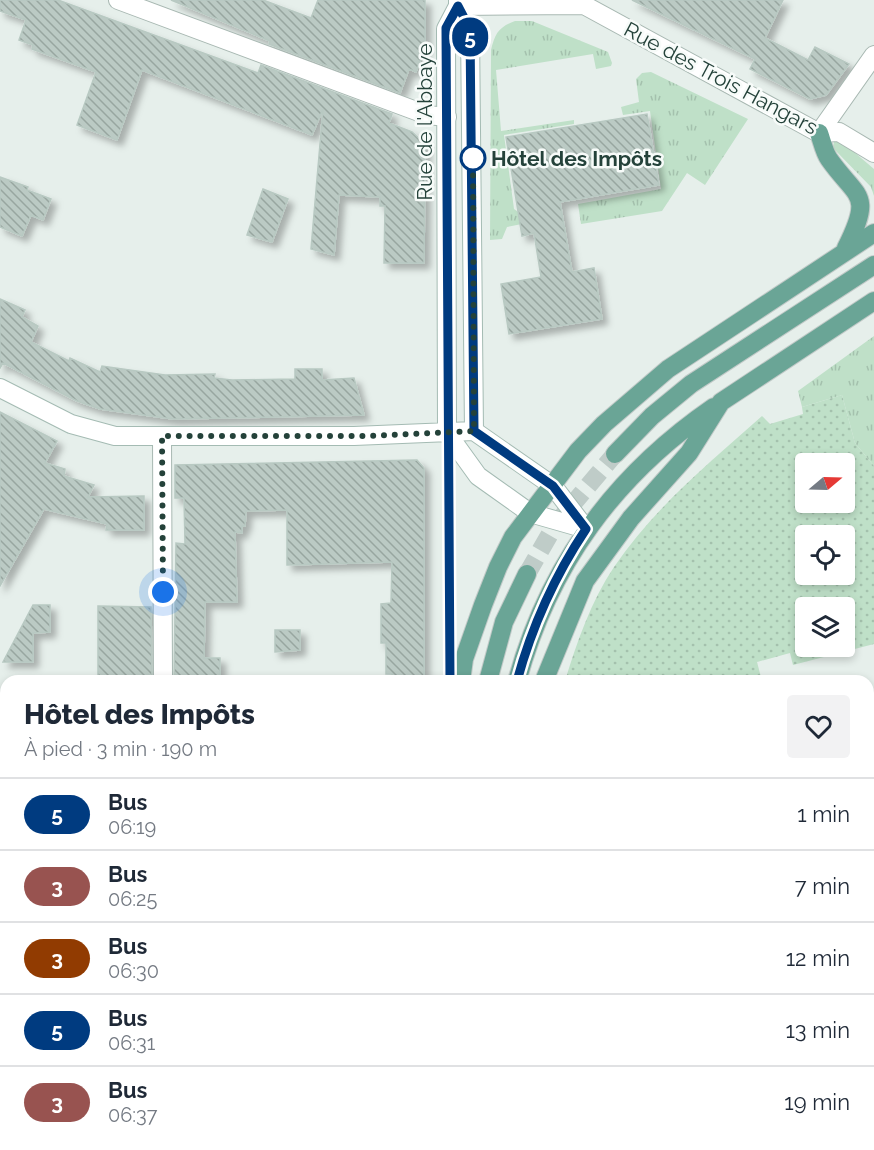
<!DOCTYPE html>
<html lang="fr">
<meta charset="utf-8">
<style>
body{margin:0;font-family:Raleway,sans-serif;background:#f2f2f3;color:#1f2937;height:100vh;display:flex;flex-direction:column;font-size:22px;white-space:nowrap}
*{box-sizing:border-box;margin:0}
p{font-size:20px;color:#747a83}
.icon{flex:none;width:33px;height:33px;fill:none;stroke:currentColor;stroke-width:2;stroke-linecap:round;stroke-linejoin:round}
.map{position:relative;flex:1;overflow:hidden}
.sheet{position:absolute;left:0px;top:675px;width:874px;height:476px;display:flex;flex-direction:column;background:#fff;border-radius:18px 18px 0 0;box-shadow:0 3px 9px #0003}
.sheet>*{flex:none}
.badge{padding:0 12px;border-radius:20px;font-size:21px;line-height:39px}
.needle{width:39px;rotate:71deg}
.fabs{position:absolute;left:795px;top:453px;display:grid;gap:12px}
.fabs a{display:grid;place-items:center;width:60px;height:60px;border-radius:6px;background:#fff;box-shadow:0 3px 9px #0003;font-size:30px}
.you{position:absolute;width:30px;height:30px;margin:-15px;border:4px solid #fff;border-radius:50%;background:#1a73e8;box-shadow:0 0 0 9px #1a73e833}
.map>.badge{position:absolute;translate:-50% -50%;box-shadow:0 0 0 3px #fff}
.round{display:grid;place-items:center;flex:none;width:63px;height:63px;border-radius:6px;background:#f2f2f3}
.headline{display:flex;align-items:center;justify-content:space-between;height:102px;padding:0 24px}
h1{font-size:28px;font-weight:800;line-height:45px}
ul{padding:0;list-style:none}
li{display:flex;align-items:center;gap:18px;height:72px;padding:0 24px;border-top:2px solid #e0e1e3}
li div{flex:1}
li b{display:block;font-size:22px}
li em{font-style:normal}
li .badge{min-width:66px;font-weight:700;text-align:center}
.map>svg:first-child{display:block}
.grass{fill:url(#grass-tufts)}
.forest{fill:url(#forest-crowns)}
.park{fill:url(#park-dots);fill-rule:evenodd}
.building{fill:url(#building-back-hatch);stroke:#b8c9c2;stroke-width:1.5;filter:url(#shadow)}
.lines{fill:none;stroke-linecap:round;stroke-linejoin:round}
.primary-tunnel{stroke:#bfccc8;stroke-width:18;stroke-dasharray:18 9;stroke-linecap:butt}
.minor-casing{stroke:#a8b8b2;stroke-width:20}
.secondary-casing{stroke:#a4bbb3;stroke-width:20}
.primary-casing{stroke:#c2cac8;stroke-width:20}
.minor{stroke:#fff;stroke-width:18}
.secondary{stroke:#fff;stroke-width:18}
.primary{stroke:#6aa596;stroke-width:18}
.line-casing{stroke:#fff;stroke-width:14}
.line{stroke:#003b80;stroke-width:9}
.walk{stroke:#24423a;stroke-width:6;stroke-dasharray:0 10.8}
.stop-dot{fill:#fff;stroke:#003b80;stroke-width:3}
.labels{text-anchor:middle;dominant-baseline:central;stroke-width:5;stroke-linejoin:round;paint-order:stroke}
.street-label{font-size:21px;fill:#24423a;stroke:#f7fbf9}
.stop-label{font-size:21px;font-weight:bold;fill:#24423a;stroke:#f7fbf9;text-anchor:start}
</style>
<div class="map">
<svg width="874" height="1150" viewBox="0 0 874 1150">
<defs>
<pattern id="grass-tufts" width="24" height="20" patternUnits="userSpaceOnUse" patternTransform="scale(1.5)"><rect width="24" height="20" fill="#bfe0c8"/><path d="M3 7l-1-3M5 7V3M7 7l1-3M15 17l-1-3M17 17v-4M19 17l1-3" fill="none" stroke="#a4c1ad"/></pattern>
<pattern id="forest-crowns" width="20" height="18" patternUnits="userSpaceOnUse" patternTransform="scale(1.5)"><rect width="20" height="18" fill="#bfe0c8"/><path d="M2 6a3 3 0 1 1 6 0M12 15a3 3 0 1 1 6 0" fill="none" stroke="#a4c1ad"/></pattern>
<pattern id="park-dots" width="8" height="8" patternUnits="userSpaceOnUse" patternTransform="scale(1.5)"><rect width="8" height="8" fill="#bfe0c8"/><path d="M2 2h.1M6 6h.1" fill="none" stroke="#a4c1ad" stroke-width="1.8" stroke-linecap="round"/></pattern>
<pattern id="building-back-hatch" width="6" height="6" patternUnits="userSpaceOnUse" patternTransform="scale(1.5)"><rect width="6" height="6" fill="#bbcac4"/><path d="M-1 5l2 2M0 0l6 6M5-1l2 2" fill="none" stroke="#98a6a0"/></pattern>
<filter id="shadow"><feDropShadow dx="5.5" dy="5.5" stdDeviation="3" flood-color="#0004"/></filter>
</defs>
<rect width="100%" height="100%" fill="#e6efeb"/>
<path class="grass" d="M515 21H532L608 52 612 63 611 66 596 69 593 54 496 70 501 131 574 120V124L504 135 514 209 532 222 507 227 502 239 490 240 491 50C495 33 499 27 515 21Z
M651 72 748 119 705 185 687 173 662 211 581 224 578 204 661 189 650 111 623 115 621 107 639 102 636 79 642 73Z
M840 140 874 169V196L871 187 833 148 834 141Z
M874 336V466L855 443 842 395 802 407 798 391Z
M869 973 874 978V1103L869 1106Z
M821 1144 824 1150H539V1144Z"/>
<path class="forest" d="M0 816H6V943L0 936Z
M36 1145H113V1150H36Z"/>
<path class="park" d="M842 395 855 443 874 466V644L793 665 790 653 757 662 762 681H565C577 642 591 601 614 567 654 508 709 463 762 416L770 424 803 414 802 407ZM806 464H844V502H806ZM806 536H844V574H806ZM806 608H844V646H806Z"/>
<path class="building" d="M0 0H58L258 73 261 65 392 114 389 123 412 132 425 144 424 263H384L385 206H380V197L339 195 334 255 311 249 323 109 312 135 142 70 117 140 77 125 96 72 32 49 33 45 19 40 26 20 0 11Z
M171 0H263L311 18 318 0H425V47L416 72 409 69 400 93 269 44 270 41Z
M632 0H783L765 38 808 60 815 47 849 64 826 95 810 99 750 69 755 59Z
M647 114 659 185 560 202 572 272 594 268 602 319 509 334 501 284 541 277 534 233 522 236 506 137Z
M0 177 28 187 27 190 51 199 43 220 31 215 22 236 0 227Z
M263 189 288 199 272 242 247 235Z
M0 299 25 310 22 317 38 326 31 342 69 361 70 358 100 372 102 366 165 375 215 374 214 378 232 380 295 379V369H322V380L354 378 364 415 173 419 100 409 77 401 3 363 0 368Z
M0 412 57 441 45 463 65 469 64 476 94 485 88 497 144 496V530H106L107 524 44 509 0 586Z
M417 460 424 468V681H392V674H386V643H381V604L391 603 392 562 287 565V510L246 511 245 526H242V533L235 532 237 602H205L204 658H220V681H174L176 543 185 544 184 498H175V465Z
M33 605H50V632L33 633V662H3Z
M98 606 151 607 152 681H98Z
M275 630H300V650L275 652Z"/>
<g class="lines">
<path class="primary-tunnel" d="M527 574 555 525 615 454"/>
<defs>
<path id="minor" d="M118 0 427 115 447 117
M458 6 584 5 819 133 839 132 874 153
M819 133 874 55
M162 436 163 681"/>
<path id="secondary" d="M458 0V6L470 29 474 431
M458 6 446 29 447 433 478 476 530 513 586 529
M0 388 71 424 115 436H354L474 431
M474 431 553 486 586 529"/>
<path id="primary" d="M819 133C822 141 824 152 829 159 857 199 874 192 846 248
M615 454 652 416 691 384 874 265
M461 681 464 659 483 605 498 567 513 537 578 451 604 424 668 369 874 233
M488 681 504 622 527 574
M517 681C549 564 615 475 714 407
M544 681 585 581 631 518 689 453 721 402 874 301
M444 1150 445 1144
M506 1150V1144"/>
</defs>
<use href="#minor" class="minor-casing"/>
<use href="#secondary" class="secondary-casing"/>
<use href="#primary" class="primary-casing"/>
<use href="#minor" class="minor"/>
<use href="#secondary" class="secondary"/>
<use href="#primary" class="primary"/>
</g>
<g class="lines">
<defs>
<path id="line" d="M450 681 446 28 458 6 470 29 474 431 553 486 586 529C554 577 532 626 517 681"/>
</defs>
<use href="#line" class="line-casing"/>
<use href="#line" class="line"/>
<path class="walk" d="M163 592 162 436H367L474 431 473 158"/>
</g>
<circle class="stop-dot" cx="473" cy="158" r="12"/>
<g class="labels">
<g class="street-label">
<text transform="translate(721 78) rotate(28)">Rue des Trois Hangars</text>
<text transform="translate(424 122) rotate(-90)">Rue de l'Abbaye</text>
</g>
<g class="stop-label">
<text x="491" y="158">Hôtel des Impôts</text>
</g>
</g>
</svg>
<div class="fabs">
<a><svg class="needle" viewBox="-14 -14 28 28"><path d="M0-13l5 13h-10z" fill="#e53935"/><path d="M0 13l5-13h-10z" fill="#747a83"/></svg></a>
<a><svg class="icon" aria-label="locate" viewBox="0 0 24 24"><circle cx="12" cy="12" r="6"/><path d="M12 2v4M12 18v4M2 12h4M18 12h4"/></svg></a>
<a><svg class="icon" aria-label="layers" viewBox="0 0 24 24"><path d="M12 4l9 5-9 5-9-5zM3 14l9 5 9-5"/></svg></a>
</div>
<div class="you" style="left:163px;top:592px"></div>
<b class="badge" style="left:470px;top:37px;background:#003b80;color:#fff">5</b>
<section class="sheet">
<div class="headline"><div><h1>Hôtel des Impôts</h1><p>À pied · 3 min · 190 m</p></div><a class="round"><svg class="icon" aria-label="heart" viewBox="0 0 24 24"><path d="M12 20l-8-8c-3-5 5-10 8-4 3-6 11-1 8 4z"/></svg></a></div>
<ul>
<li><span class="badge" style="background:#003b80;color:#fff">5</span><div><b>Bus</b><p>06:19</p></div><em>1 min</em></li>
<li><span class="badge" style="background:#985350;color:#fff">3</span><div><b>Bus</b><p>06:25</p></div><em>7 min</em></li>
<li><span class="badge" style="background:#913b01;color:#fff">3</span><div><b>Bus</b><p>06:30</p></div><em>12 min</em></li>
<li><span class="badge" style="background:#003b80;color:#fff">5</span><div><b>Bus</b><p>06:31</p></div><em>13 min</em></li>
<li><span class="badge" style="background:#985350;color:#fff">3</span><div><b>Bus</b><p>06:37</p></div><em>19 min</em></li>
</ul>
</section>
</div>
